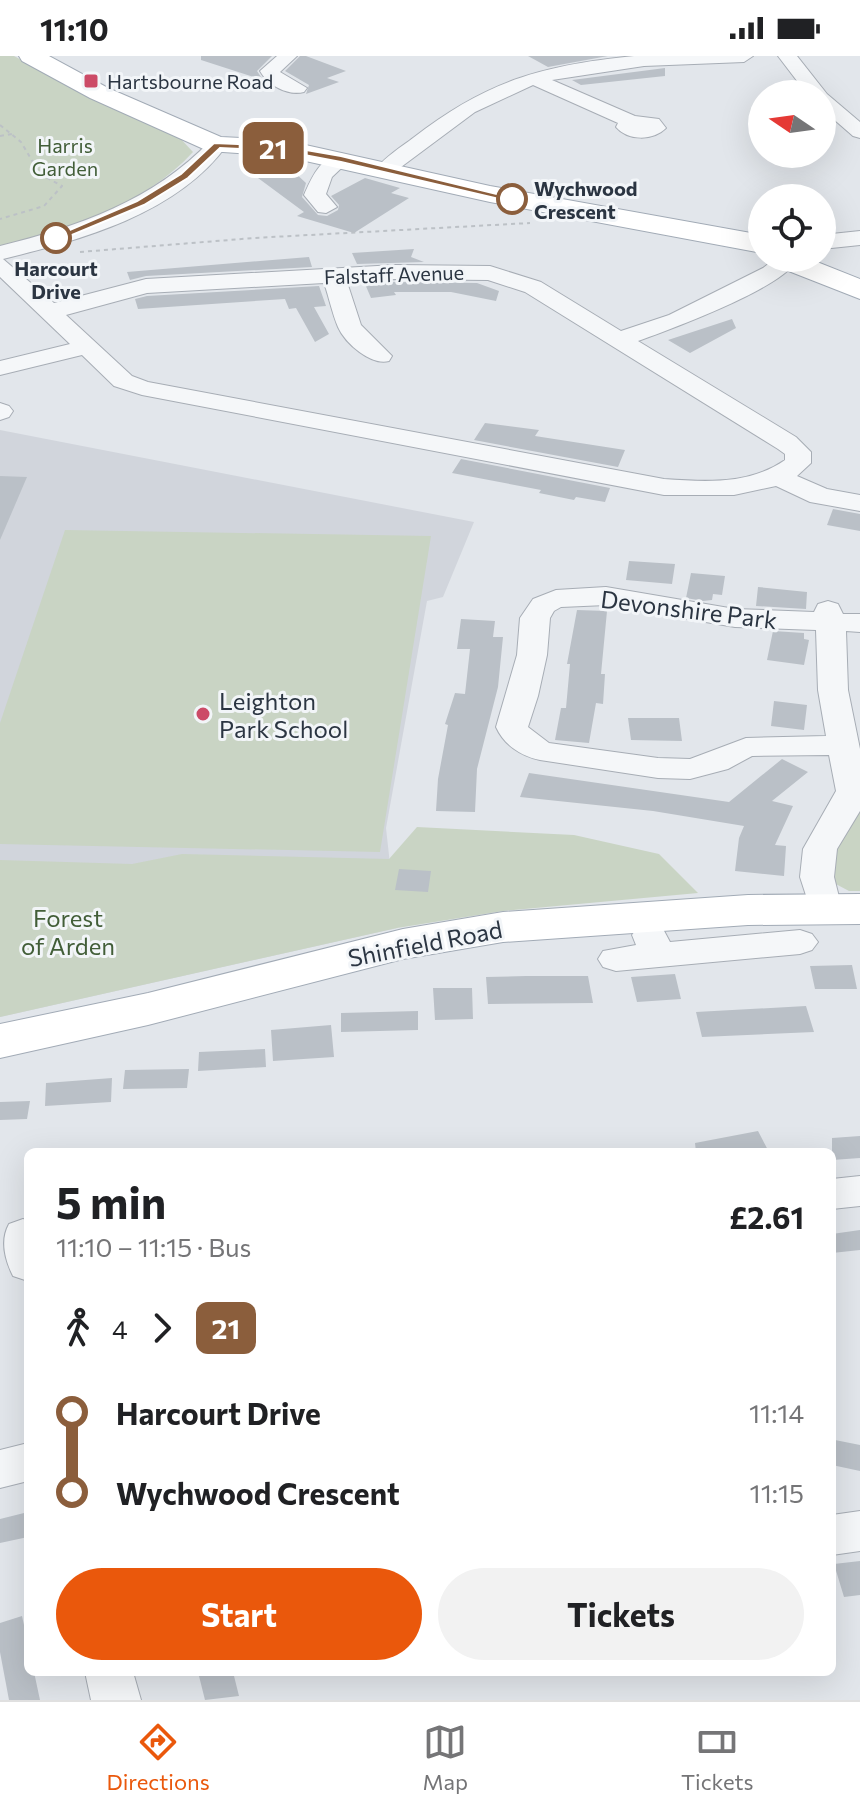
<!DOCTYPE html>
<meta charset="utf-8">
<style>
body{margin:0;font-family:Commissioner,sans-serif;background:#f2f2f2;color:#202124;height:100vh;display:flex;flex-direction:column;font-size:30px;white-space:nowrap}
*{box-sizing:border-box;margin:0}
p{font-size:26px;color:#757577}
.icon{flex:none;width:44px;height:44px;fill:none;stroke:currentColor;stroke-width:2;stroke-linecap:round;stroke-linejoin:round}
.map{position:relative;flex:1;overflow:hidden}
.sheet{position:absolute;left:24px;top:1092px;width:812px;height:528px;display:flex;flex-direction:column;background:#fff;border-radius:12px;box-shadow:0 8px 32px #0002}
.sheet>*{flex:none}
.badge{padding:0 16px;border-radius:12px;font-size:28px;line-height:52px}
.needle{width:52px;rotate:283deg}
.controls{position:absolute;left:748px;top:24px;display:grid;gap:16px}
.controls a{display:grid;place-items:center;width:88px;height:88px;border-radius:50%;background:#fff;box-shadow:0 8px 32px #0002;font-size:40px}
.map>.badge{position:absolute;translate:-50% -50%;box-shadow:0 0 0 4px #fff}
.legs{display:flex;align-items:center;gap:12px;height:88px;padding:0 32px;font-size:26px}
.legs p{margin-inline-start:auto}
.overview{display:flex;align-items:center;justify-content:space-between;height:136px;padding:0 32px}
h1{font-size:44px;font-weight:700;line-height:60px}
.action{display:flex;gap:16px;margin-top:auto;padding:16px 32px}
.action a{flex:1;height:92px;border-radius:48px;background:#ea580c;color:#fff;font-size:32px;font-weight:700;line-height:92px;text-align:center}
.action a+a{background:#f2f2f2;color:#202124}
ul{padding:0 32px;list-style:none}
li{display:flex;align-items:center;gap:28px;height:80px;font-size:30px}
li i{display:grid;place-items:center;width:12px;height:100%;margin:0 10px;background:currentColor}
li i::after{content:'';width:20px;height:20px;margin:-10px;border:6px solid;border-radius:50%;background:#fff}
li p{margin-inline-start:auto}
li:first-child i{background:linear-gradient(#0000 50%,currentColor 0)}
li:last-child i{background:linear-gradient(currentColor 50%,#0000 0)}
.status{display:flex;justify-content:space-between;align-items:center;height:56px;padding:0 40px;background:#fff;direction:ltr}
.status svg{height:22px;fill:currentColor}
.tab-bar{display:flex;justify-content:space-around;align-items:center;height:112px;border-top:2px solid #e0e0e0;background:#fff;font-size:22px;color:#757577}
.tab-bar a{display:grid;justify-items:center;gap:4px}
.tab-bar .active{color:#ea580c}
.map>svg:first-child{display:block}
.built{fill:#d1d5dc}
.green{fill:#c9d4c4}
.building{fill:#bac0c7}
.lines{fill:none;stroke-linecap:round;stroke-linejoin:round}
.minor-casing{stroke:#a7adb5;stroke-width:2}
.major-casing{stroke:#a2abb6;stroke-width:2}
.path{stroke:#bcc1c6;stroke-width:2;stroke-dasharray:4 4;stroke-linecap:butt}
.minor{fill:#f5f7f9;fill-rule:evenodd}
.major{fill:#fff;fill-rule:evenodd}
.line-1{fill:#8b5e3c;stroke:#fff;stroke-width:2}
.poi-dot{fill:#cc4b67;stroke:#f2f5f8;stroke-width:3}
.stop-1-dot{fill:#fff;stroke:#8b5e3c;stroke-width:4}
.labels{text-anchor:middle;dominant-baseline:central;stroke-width:6;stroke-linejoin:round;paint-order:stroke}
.far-poi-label{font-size:20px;fill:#2b3542;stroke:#f2f5f8;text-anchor:start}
.far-park-label{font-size:20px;fill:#425e38;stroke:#f2f5f8}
.far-stop-label{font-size:20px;font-weight:bold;fill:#2b3542;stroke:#f2f5f8;text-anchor:start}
.far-street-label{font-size:20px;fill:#2b3542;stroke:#f2f5f8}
.street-label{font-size:24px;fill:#2b3542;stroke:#f2f5f8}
.poi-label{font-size:24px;fill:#2b3542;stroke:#f2f5f8;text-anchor:start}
.park-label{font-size:24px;fill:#425e38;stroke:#f2f5f8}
</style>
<div class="status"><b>11:10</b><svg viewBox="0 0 49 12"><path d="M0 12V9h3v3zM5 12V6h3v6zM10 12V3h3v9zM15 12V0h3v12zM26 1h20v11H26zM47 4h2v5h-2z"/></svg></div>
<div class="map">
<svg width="860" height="1644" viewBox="0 0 860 1644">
<rect width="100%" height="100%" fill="#e2e6eb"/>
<path class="built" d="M0 374 474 466 443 541 427 545 386 772 397 872 0 961Z"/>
<path class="green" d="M0 0H14L90 40 178 80 193 96C146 148 66 175 0 192Z
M65 474 431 480 380 796 0 788V667Z
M860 749V835H849L832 826 836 791Z
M417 771 574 779 659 798 698 837 503 855 397 872 0 961V804L132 808 182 798 389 803Z"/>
<path class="building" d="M201 0H272L257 15 263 24 201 4Z
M300 0H306L346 15 327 22 339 26 306 38 309 29 285 15Z
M528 0H608L548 11Z
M665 12V20L581 29 572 24Z
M293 115 306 127 302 141 318 159 327 160 338 154 339 149 331 140 365 122 400 132 391 137 409 142 354 177 297 160 304 156 258 122Z
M414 193 411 201 424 206 357 208 352 197Z
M309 201 312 211 146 220 130 224 127 216Z
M395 226 477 227 499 235 496 245 451 236H394L396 239 371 242 365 228Z
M319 230 326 250 314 251 329 278 315 286 296 252 289 253 285 243 138 253 135 243 147 240Z
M732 263 736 272 690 297 668 284Z
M485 367 539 374 535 380 625 394 618 411 474 384Z
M461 403 610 432 605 446 576 441 574 444 539 437 541 434 452 417Z
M0 420 27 421 0 484Z
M833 453 860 458V475L827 469Z
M629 505 675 508 672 528 626 524Z
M691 517 725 520 722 539 713 538 712 544 703 545 686 542Z
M758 531 807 536 806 553 756 550Z
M577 554 607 555 601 618H605L603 648 596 647 589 687 555 684 561 652H566L570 608H567Z
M461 563 495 565 493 581H503L498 631 477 713 475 756 436 755 438 723 448 669 445 668 455 637 465 638 470 593H457Z
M773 575 804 577V583L809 584 804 609 767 604Z
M774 645 807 649 804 674 771 670Z
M628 662H679L682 685 631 684Z
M782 703 808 716 772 745 793 750 775 789 786 790 784 820 735 815 739 782 744 770 653 755 520 741 529 717 729 746Z
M399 813 431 815 428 836 395 834Z
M852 909 857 933H815L810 910Z
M675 918 681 943 637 946 631 921Z
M526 920H588L593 947 488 948 486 921Z
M433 932H472L473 963 435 964Z
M806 950 814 976 702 981 696 956Z
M418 955V974L341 976V957Z
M331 969 334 1001 273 1005 271 974Z
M265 993 266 1011 198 1015 199 996Z
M189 1013 187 1032 123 1033 125 1014Z
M112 1022 111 1046 45 1050 46 1027Z
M30 1045 27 1063 0 1064V1046Z
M758 1075 769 1096H696L695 1087Z
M860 1080V1102L832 1104V1082Z
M860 1174V1194L832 1197V1178Z
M835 1384 860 1389V1415L832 1409Z
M28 1456V1481L0 1487V1463Z
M860 1505V1539L844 1541 834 1508Z
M22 1560 28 1587V1616H34L40 1644H9L0 1596V1567Z
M198 1616H233L239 1640 205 1644Z"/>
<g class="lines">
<defs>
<path id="minor" d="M277 0H297L280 16 307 32 304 36C287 40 268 29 260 15Z
M634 0H753L744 6 644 10 552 24 635 60 659 63 666 72C653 85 628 85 616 71L618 67 533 29 475 56 393 117H379L376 113C385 101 401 91 413 82 486 25 543 9 634 0Z
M778 0H797L827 38 860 66V82L853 80 822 53V38H807Z
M217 83 227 89C177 158 81 184 3 203L54 247 146 223 395 209 490 210 541 226 621 275 669 259 763 212 776 202H792L795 207C776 234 672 273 638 285L796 381 811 396V407L797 420 827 433 860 439V455L810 446 776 430 734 439H664L142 339 114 330 82 299 0 319V305L70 288 0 221V190C78 171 154 144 210 85ZM395 223 488 224 525 236 778 393 785 398V404C749 429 706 426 664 423L148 326 132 320 66 259 147 237 324 227C329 241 332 257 338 271 345 287 371 310 389 305L392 300 361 269 347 226Z
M341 97 351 103 332 121 326 138 337 151 326 157 318 156 304 139C312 121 320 102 341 97Z
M860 175V189L822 193V179Z
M0 347 9 350 13 355 9 361 0 364Z
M606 531 735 553 814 556 818 548 828 545 838 548 843 558H860V576L846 575 848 634 860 693V755L837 793 834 821 842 853 837 861 825 864 813 861 800 821 803 793 836 735 829 699 752 700 728 713 690 723 658 722 540 704C521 700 504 689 496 671L517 599 520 562 533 543 556 534ZM606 549 735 571 816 574 818 634 826 680 746 682 690 703 658 702 549 687 528 671 538 640 547 599 550 562 554 555 561 551Z
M650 867 662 871 670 886 800 874 812 878 818 886 812 894 800 898 616 915 603 911 598 903 603 895 636 889 632 879 638 871Z
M860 1120V1150L832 1153V1123Z
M23 1163 28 1165V1225L13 1220C5 1204 0 1184 9 1168Z
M28 1387V1425L0 1432V1394Z
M860 1455V1495L832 1499V1459Z
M85 1616H133L141 1644H91Z"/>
<path id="major" d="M19 0H49L108 32 221 81 283 84 490 130 762 179V197L490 146 283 100 208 95 90 42 22 5Z
M786 202H807L860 223V243L786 214 781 208Z
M860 838V868L748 869 503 886 403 903 148 969 0 1002V968L148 937 403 873 503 856 748 839Z"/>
</defs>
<use href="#minor" class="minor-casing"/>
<use href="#major" class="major-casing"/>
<path class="path" d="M0 69 21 86 40 118 62 130 44 150 0 163
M0 80 12 78
M80 196 254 182 530 167"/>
<use href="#minor" class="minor"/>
<use href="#major" class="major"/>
</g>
<path class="line-1" d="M214 87 283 90 341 100 517 143 512 146 341 106 283 95 220 92 188 122 144 149 60 184 51 182 137 145 181 118Z"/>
<g class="poi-dot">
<rect x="83" y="17" width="16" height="16" rx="4"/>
<circle cx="203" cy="658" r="8"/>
</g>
<g class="stop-1-dot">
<circle cx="512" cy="143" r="14"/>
<circle cx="56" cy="182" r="14"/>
</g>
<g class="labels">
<g class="far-poi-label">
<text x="107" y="25">Hartsbourne Road</text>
</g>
<g class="far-park-label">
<text x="65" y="89">Harris<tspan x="65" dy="23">Garden</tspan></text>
</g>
<g class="far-stop-label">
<text x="534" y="132">Wychwood<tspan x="534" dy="23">Crescent</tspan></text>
<text x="56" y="212" text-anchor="middle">Harcourt<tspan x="56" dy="23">Drive</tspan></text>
</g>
<g class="far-street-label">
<text transform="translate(394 218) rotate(-2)">Falstaff Avenue</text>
</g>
<g class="street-label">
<text transform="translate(689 553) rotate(7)">Devonshire Park</text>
<text transform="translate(425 887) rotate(-11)">Shinfield Road</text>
</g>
<g class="poi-label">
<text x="219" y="644">Leighton<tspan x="219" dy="28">Park School</tspan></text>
</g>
<g class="park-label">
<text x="68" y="861">Forest<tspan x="68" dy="28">of Arden</tspan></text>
</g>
</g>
</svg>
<div class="controls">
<a><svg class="needle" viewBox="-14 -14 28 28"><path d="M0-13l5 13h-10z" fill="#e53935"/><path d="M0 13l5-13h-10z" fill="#757577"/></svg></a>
<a><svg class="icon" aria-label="locate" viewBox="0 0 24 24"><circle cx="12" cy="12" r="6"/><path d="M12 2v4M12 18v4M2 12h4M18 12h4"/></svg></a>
</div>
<b class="badge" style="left:273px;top:92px;background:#8b5e3c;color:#fff">21</b>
<section class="sheet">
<div class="overview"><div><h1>5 min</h1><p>11:10 – 11:15 · Bus</p></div><b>£2.61</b></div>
<div class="legs"><svg class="icon" aria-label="walk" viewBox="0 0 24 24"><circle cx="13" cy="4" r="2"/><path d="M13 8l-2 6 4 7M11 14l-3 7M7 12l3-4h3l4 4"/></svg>4<svg class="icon" aria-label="forward" viewBox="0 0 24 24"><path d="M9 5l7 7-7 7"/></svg><b class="badge" style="background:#8b5e3c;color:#fff">21</b></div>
<ul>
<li><i style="color:#8b5e3c"></i><b>Harcourt Drive</b><p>11:14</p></li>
<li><i style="color:#8b5e3c"></i><b>Wychwood Crescent</b><p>11:15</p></li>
</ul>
<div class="action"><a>Start</a><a>Tickets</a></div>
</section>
</div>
<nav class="tab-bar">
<a class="active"><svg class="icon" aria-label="directions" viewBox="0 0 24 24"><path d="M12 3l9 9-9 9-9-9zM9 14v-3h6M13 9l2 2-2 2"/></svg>Directions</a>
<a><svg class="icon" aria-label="map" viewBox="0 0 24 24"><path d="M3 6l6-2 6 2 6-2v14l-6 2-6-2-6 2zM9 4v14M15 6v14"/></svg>Map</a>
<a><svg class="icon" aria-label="tickets" viewBox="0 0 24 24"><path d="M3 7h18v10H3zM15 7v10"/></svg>Tickets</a>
</nav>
